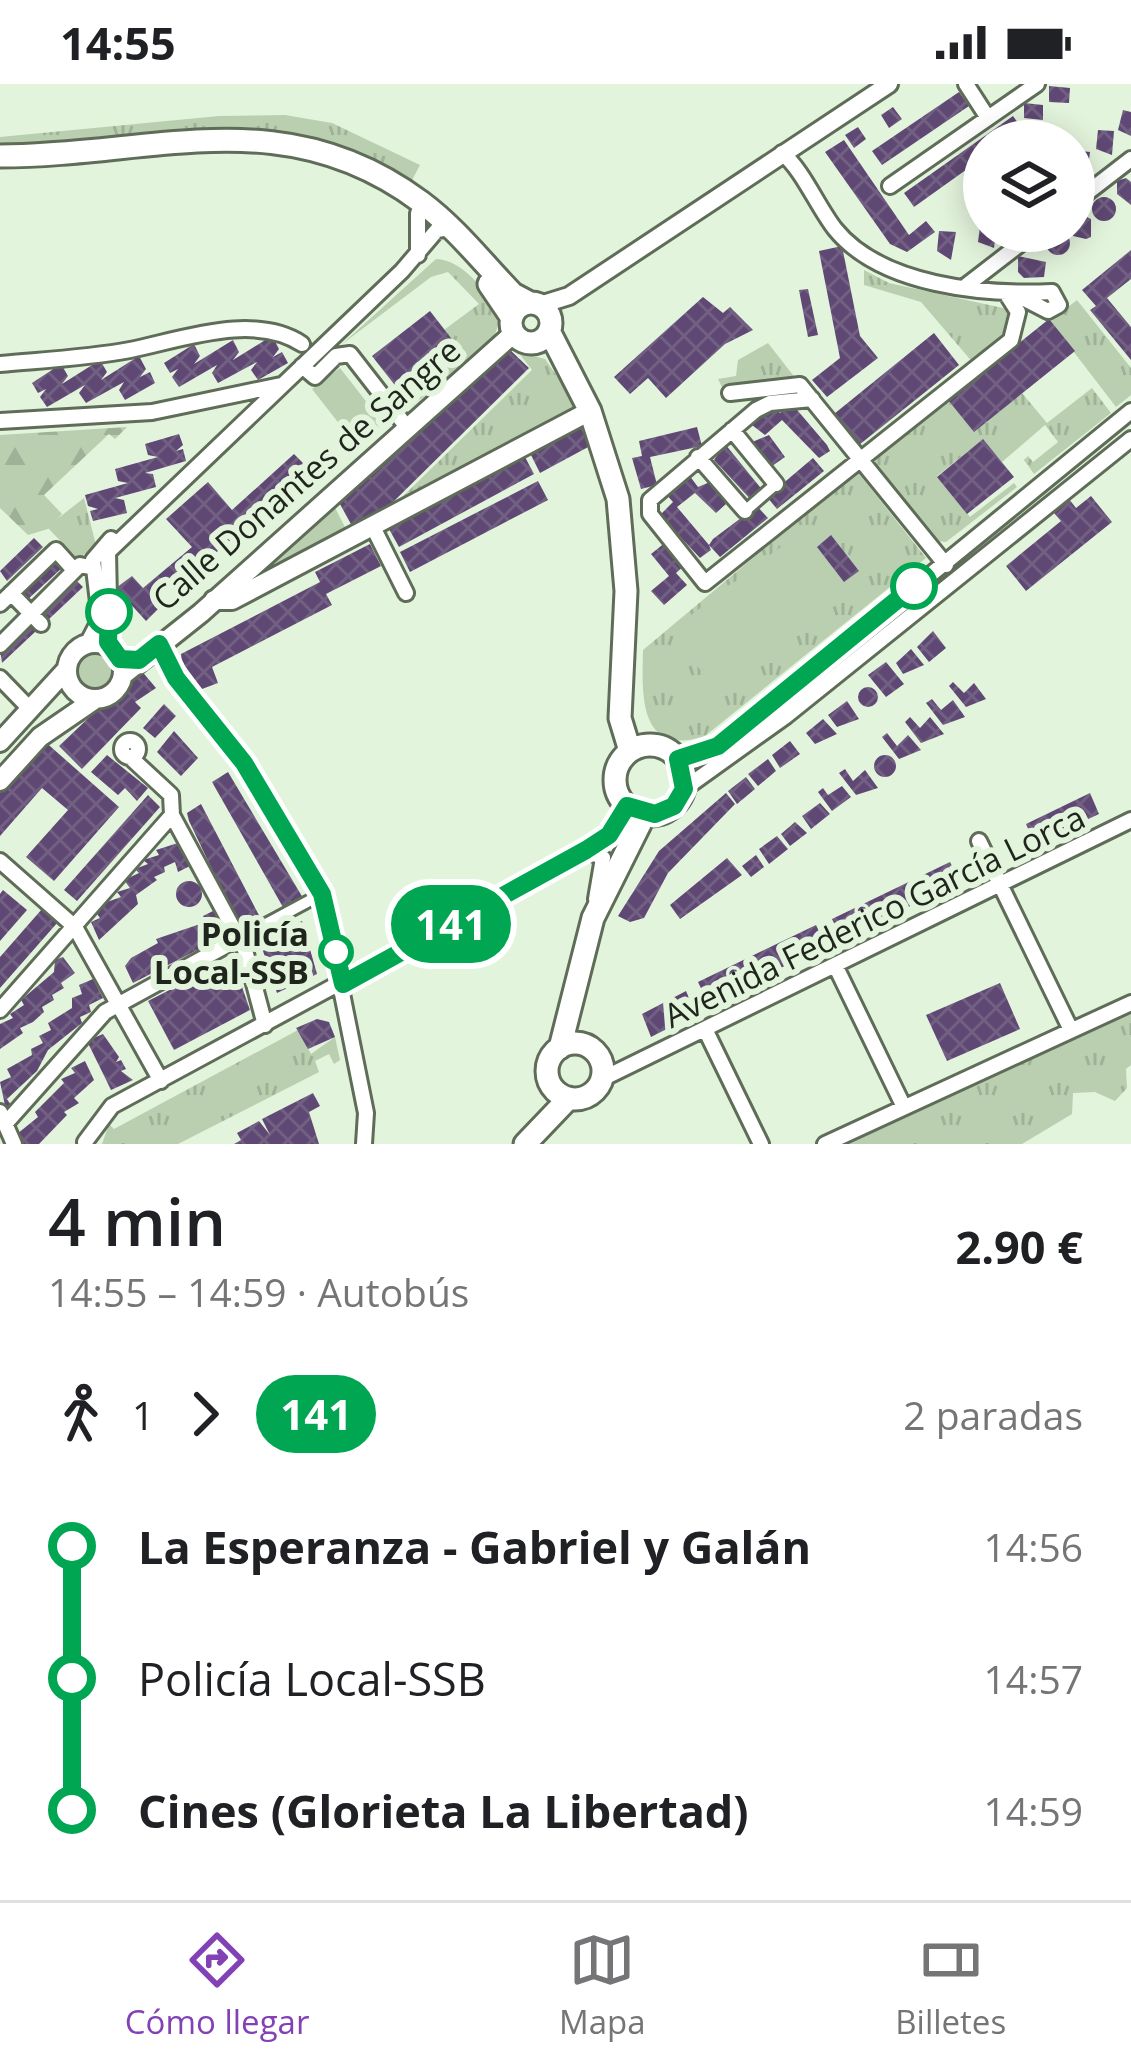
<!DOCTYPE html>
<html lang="es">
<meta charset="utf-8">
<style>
body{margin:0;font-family:"Open Sans",sans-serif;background:#f2f2f2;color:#202124;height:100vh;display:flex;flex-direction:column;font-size:45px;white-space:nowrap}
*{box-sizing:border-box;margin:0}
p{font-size:39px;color:#757577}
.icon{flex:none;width:66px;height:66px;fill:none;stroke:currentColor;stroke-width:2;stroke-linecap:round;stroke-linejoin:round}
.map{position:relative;height:1060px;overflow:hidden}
.panel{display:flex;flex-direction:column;background:#fff;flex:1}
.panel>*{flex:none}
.badge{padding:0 24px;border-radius:39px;font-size:42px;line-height:78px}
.tools{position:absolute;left:963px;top:36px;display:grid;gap:24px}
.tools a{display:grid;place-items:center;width:132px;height:132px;border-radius:50%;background:#fff;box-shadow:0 6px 30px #0003;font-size:60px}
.map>.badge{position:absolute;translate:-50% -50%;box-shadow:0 0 0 6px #fff}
.legs{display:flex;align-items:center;gap:18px;height:132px;padding:0 48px;font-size:39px}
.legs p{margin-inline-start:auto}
.headline{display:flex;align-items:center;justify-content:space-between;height:204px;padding:0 48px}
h1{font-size:66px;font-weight:600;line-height:90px}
ul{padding:0 48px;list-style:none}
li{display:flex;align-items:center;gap:42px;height:132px;font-size:45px}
li i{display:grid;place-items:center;width:18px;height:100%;margin:0 15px;background:currentColor}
li i::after{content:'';width:30px;height:30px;margin:-15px;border:9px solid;border-radius:50%;background:#fff}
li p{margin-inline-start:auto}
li:first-child i{background:linear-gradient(#0000 50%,currentColor 0)}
li:last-child i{background:linear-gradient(currentColor 50%,#0000 0)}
.status{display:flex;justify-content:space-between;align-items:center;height:84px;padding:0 60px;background:#fff;direction:ltr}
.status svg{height:33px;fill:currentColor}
.dock{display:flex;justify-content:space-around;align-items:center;height:168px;border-top:3px solid #e0e0e0;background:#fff;font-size:33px;color:#757577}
.dock a{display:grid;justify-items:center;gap:6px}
.dock .current{color:#8341b6}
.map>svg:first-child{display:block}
.grass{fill:url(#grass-tufts)}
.forest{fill:url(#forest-firs)}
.pitch{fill:#b9cfb0}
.building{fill:url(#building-cross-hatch)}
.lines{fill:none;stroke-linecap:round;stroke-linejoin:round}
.pedestrian-casing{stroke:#5e6c58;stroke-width:16}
.minor-casing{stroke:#5e6c58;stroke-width:20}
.tertiary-casing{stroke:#5e6c58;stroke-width:22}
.secondary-casing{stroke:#5e6c58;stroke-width:24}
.primary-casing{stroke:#5e6c58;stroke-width:27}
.pedestrian{stroke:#fff;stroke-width:10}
.minor{stroke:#fff;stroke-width:14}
.tertiary{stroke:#fff;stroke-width:16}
.secondary{stroke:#fff;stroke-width:18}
.primary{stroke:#fff;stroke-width:21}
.line-1-casing{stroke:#fff;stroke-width:27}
.line-1{stroke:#00a651;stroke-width:18}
.stop-1-dot{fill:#fff;stroke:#00a651;stroke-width:6}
.labels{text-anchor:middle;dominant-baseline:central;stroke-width:12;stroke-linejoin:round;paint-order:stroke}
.street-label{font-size:33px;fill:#1f251d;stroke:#e3f4dc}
.stop-label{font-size:33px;font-weight:bold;fill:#1f251d;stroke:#e3f4dc;text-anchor:end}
</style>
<div class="status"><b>14:55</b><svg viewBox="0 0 49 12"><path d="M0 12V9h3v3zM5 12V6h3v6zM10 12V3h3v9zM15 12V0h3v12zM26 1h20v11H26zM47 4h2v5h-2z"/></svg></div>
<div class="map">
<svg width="1131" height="1060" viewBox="0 0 1131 1060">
<defs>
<pattern id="grass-tufts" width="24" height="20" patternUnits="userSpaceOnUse" patternTransform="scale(3)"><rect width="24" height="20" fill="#b9cfb0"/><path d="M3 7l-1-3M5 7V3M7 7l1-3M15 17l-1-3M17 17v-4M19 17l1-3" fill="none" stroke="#9fb297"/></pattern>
<pattern id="forest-firs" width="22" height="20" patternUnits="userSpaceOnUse" patternTransform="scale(3)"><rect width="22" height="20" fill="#b9cfb0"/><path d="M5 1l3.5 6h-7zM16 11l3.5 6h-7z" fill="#9fb297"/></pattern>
<pattern id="building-cross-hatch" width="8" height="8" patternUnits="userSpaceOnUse" patternTransform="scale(3)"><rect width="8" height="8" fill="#5f4874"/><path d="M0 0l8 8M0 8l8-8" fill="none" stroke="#726082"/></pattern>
</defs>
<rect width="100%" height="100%" fill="#e3f4dc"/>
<path class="grass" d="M285 31 332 39 420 81 411 98C255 0 162 66 0 62V53L219 32Z
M436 175C463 175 495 214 499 239L493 256 410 324 401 309 457 263 444 246 479 220 448 188 431 193 341 261Z
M864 186 889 199 1012 226 1008 246 974 280 921 218 864 201Z
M1077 216 1131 284V311L1116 323 1050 237Z
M768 259 796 295 723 305 718 295 736 292 738 276Z
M518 268 545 275 578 322 392 423 532 286Z
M1092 304 1111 329 1034 390 1024 376 1028 372 1033 378 1058 358 1045 341 1002 378 982 356 937 392 970 433 1014 399 1017 403 946 458 938 457 870 378 948 316 974 347 1022 309 1047 339Z
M857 387 926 474 705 652C638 674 642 610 643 566Z
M84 414 96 461 78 475 47 443Z
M331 416 346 445 235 505Z
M73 587a22 22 0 1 1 44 0a22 22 0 1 1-44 0Z
M1131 919V981L1126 985 1127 1004 1115 1017 1095 1008 1073 1009 1072 1030 1022 1060H825Z
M298 946 311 970 335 953 340 976 334 980 329 970 315 977 319 988 178 1060H102L109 1040 114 1045Z"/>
<path class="forest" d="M127 343 115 355 109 350 44 411 62 430 48 445 28 451 0 424V351Z"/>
<path class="pitch" d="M340 284 383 339 355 360 312 305Z
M791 455 840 518 719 610 670 547Z"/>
<path class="building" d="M1049 2 1070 4 1069 19 1049 18Z
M959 8 969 22 882 81 872 67Z
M1024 19 1043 21V36L1024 34Z
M893 23 902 35 889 44 881 31Z
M1123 26 1131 28V52L1118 46Z
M1013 32 1023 46 1007 57H984V73L914 123 904 109Z
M858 43 866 55 854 64 845 51Z
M1098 46 1114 47 1112 71 1096 65Z
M844 56 909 151 926 137 935 148 907 168 890 160 825 68Z
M1074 66 1090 68 1087 91 1076 90Z
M1126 94 1131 98V121L1117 110V97Z
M1092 125a12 12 0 1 1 24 0a12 12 0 1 1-24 0Z
M1079 129 1091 135V153L1086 155 1073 152 1074 130Z
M981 134 984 147H996L994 164 978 158Z
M939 147 956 148 951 176 937 167Z
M1046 159a12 12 0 1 1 24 0a12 12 0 1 1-24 0Z
M842 162 860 252 878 274 827 313 812 296 840 274 819 167Z
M1131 166V195L1107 214 1131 243V276L1090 226 1096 222 1082 206Z
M1018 172 1046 178 1044 193 1024 194 1018 188Z
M808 205 818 251 808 253 799 206Z
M703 213 723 229 730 223 753 246 725 260 666 314 648 294 630 310 614 293Z
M430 227 458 263 401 309 372 272Z
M1049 235 1075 267 974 348 948 316Z
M934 249 959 281 859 361 834 330Z
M272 252 279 265 273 273 282 268 288 279 258 296 251 286 257 278 218 299 212 289 217 281 179 303 172 293 178 285 170 289 164 279 194 260 200 272 194 280 233 256 239 268 233 276Z
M509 265 529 284 388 423 352 442 335 411Z
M139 272 146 285 140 293 150 288 155 299 125 316 119 306 124 298 86 319 79 309 85 301 47 323 40 313 46 305 38 309 32 299 61 280 68 292 62 300 100 276 107 288 101 296Z
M792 320 827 361 830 367 819 374 782 336 765 351 752 341 775 323 780 329Z
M697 343 702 362 650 373 657 401 641 405 632 374 642 372 639 357Z
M581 344 590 362 540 389 530 369Z
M179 350 183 361 176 367 183 365 186 377 145 389 153 390 156 403 115 414 124 416 127 429 93 437 90 427 98 425 88 422 85 411 128 399 118 397 115 385 158 373 148 371 145 360Z
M769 351 785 373 772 382 750 359Z
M983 355 1014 393 967 430 937 393Z
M725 360 764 408 753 418 714 376Z
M294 370 311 387 204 479 201 474 195 479 200 486 186 499 179 491 153 515 160 523 146 537 116 504 132 492 143 504 192 463 166 435 208 398 232 426Z
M525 373 534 390 399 463 389 445Z
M813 374 824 387 777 425 767 413Z
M689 391 698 403 710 398 726 420 716 429 695 409 677 423 709 461 711 466 700 474 660 431 673 418 665 409Z
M538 397 548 416 410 488 400 468Z
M1091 412 1112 438 1026 507 1006 482 1061 437 1053 428 1069 415 1076 424Z
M757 422 768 434 720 473 709 461 713 455Z
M831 451 859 487 844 498 817 463Z
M34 454 43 463 7 497 0 487Z
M666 458 685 481 676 489 687 501 664 521 651 507 669 492 651 470Z
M370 460 381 482 326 510 332 521 212 583 218 599 202 605 182 578 181 570 320 498 315 488Z
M54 475 62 484 26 517 19 509Z
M74 494 83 503 47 537 39 529Z
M28 537 36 547 2 579 0 565Z
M933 547 946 564 929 578 917 563Z
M911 565 924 581 903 590 896 579Z
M886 578 904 600 886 613 868 591Z
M140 585 156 604 135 618 141 624 82 685 59 662Z
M953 598 964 609 974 599 986 615 966 623 949 602Z
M858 613a10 10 0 1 1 20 0a10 10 0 1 1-20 0Z
M932 615 941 626 953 616 965 633 943 641 926 619Z
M847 617 859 635 837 643 828 631Z
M164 620 176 632 155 654 143 644Z
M910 633 920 644 930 633 944 650 921 659 905 638Z
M823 635 837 650 815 660 806 649Z
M174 647 198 674 181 692 157 668Z
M887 649 897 662 908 651 921 666 899 675 882 653Z
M42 655 119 723 54 797 26 773 68 726 42 704 0 752V703Z
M790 657 800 670 780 684 772 671Z
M107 671 148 704 137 717 125 704 118 711 91 688Z
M874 682a11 11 0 1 1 22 0a11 11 0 1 1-22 0Z
M768 675 776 687 758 702 748 690Z
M845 685 853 697 865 686 878 704 856 711 839 689Z
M228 688 303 814 284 825 212 698Z
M746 693 755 705 737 720 728 707Z
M842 702 851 713 832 727 818 708 823 704 828 711Z
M726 709 735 720 668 789 644 834 630 838 618 832 659 767Z
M1090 709 1099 730 1035 760 1026 740Z
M148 711 160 723 77 817 64 806Z
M820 719 830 730 811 745 802 732Z
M201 720 262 837 242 848 189 737 187 729Z
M795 738 807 749 790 762 781 750Z
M777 752 788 765 769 780 759 765Z
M181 758 192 781 178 788 175 778 164 783 165 788 154 793 157 796 136 811 138 820 99 856 91 838 100 834 97 830 107 818 121 813 117 808 130 804 124 796 139 789 135 785 148 780 143 776 159 771 156 766Z
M756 771 764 783 751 793 742 782Z
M727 774 742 791 680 835 670 821Z
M950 778 960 798 842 855 832 835Z
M176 810a13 13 0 1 1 26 0a13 13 0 1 1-26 0Z
M3 806 27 826 0 857V810Z
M42 825 58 838 0 904V873Z
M215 826 222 839 210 853 213 858 133 899 125 882 131 874 158 859 156 855 206 838 203 832Z
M302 837 317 890 277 909 260 858Z
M816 841 826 862 708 919 698 898Z
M63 873 75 889 61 899 64 904 52 911 54 916 42 923 44 928 33 938 20 944 23 949 0 965V940L13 934 10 930 24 921 21 916 54 888 55 876Z
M232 874 250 926 174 966 148 917Z
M93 895 103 914 89 921 91 928 80 933 82 939 48 966 37 987 7 1015 11 1021 6 1026 0 998 11 993 7 985 32 971 31 965 43 959 39 952 51 946 48 939 72 924V914L82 910 79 901Z
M1000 899 1020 945 947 977 926 931Z
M686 907 696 930 651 953 642 930Z
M317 935 329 938 335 953 308 965 296 944Z
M103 950 119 973 116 978 121 976 126 985 121 987 133 996 111 1006 87 957Z
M85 977 94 996 74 1014 79 1019 64 1028 67 1031 39 1060H23L17 1050 38 1033 35 1028 64 999 61 995 75 989 71 984Z
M313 1009 320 1022 309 1028 319 1060H234L241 1056 237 1049 259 1037 270 1051 262 1035Z"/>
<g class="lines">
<defs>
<path id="pedestrian" d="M745 427 776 400
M238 855 322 810"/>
<path id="minor" d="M966 0 988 34
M782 69C803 86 817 122 835 145 881 202 984 211 1052 208L1059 221 1048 227 1015 210
M890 102 1037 0
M1074 119 1131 75
M418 129V171
M967 201 1037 147
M0 280C43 276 87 274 130 266 180 256 254 228 302 260
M302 282 315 293 336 272 350 270 406 342
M730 309 800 301 946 481
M812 315 770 319 756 326 650 416V430L705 499 1011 256 1018 228 1006 209
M0 337 152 328 281 301
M732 346 776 400
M698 373 745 427
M372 441 406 509
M11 509 41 540
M0 520 56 466 74 486
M159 559 176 594 244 679 322 810 366 1029 364 1060
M87 560 100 535 93 476 111 455
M0 561 80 481 94 484
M110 564 108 468 402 187 437 146 450 144
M0 594 30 625
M122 665a8 8 0 1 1 16 0a8 8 0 1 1-16 0Z
M678 675 718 662 739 647 1131 327
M684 705 786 632 1131 355
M172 731 245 866 265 941
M979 757 1071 946
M586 766 603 774 596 815
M0 777 75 843 161 997
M835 881 903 1021
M0 926 172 731 171 711 130 673
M705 945 761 1060
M602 995 1131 736
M0 1028 14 1060
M5 1040 105 928 238 855
M85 1058 112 1022 586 766 609 751 627 722
M825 1060 1131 919"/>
<path id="tertiary" d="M540 221 569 212 889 0"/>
<path id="secondary" d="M214 516H232L590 327
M67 587a28 28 0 1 1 56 0a28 28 0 1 1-56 0Z
M123 591 201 529 514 249
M0 658 66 586
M0 697 40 653 94 616"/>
<path id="primary" d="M0 72C154 72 283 15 421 118 456 144 483 179 513 210L530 219
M489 200 512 234
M511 239a20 20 0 1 1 40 0a20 20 0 1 1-40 0Z
M549 247 590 327 618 415 626 507 620 634 630 667
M615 696a35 35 0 1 1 70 0a35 35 0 1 1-70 0Z
M547 987a28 28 0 1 1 56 0a28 28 0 1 1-56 0Z
M560 964 593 834 645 730
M525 1060 569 1014"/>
</defs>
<use href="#pedestrian" class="pedestrian-casing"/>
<use href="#minor" class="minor-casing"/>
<use href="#tertiary" class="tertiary-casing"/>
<use href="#secondary" class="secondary-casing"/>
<use href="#primary" class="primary-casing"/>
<use href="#pedestrian" class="pedestrian"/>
<use href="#minor" class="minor"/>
<use href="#tertiary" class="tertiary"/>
<use href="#secondary" class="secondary"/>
<use href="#primary" class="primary"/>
</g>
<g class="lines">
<defs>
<path id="line-1" d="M109 528 108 558 120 575 139 576 159 560 176 594 244 679 322 810 343 900 586 766 609 751 627 722 655 730 674 722 684 705 678 675 718 662 914 502"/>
</defs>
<use href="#line-1" class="line-1-casing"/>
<use href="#line-1" class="line-1"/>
</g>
<g class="stop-1-dot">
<circle cx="914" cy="502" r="21"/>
<circle cx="109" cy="528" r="21"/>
<circle cx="336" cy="868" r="15"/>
</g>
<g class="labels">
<g class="street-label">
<text transform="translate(306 390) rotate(-41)">Calle Donantes de Sangre</text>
<text transform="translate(874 832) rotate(-26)">Avenida Federico García Lorca</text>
</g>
<g class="stop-label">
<text x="309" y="849">Policía<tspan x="309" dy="38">Local-SSB</tspan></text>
</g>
</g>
</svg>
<div class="tools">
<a><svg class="icon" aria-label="layers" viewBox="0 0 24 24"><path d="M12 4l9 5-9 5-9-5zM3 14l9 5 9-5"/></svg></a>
</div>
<b class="badge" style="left:451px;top:840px;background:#00a651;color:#fff">141</b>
</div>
<section class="panel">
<div class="headline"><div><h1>4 min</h1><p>14:55 – 14:59 · Autobús</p></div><b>2.90 €</b></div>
<div class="legs"><svg class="icon" aria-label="walk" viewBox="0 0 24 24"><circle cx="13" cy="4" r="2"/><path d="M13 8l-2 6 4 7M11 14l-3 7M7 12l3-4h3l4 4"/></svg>1<svg class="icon" aria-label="forward" viewBox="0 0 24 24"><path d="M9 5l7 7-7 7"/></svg><b class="badge" style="background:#00a651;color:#fff">141</b><p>2 paradas</p></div>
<ul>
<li><i style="color:#00a651"></i><b>La Esperanza - Gabriel y Galán</b><p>14:56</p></li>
<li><i style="color:#00a651"></i><span>Policía Local-SSB</span><p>14:57</p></li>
<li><i style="color:#00a651"></i><b>Cines (Glorieta La Libertad)</b><p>14:59</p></li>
</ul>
</section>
<nav class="dock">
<a class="current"><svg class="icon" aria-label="directions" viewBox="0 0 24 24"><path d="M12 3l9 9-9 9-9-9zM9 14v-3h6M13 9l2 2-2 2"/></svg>Cómo llegar</a>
<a><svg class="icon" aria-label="map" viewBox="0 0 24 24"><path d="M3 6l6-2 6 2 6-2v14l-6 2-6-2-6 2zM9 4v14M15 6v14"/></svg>Mapa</a>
<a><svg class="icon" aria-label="tickets" viewBox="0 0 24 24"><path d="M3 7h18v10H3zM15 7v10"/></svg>Billetes</a>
</nav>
